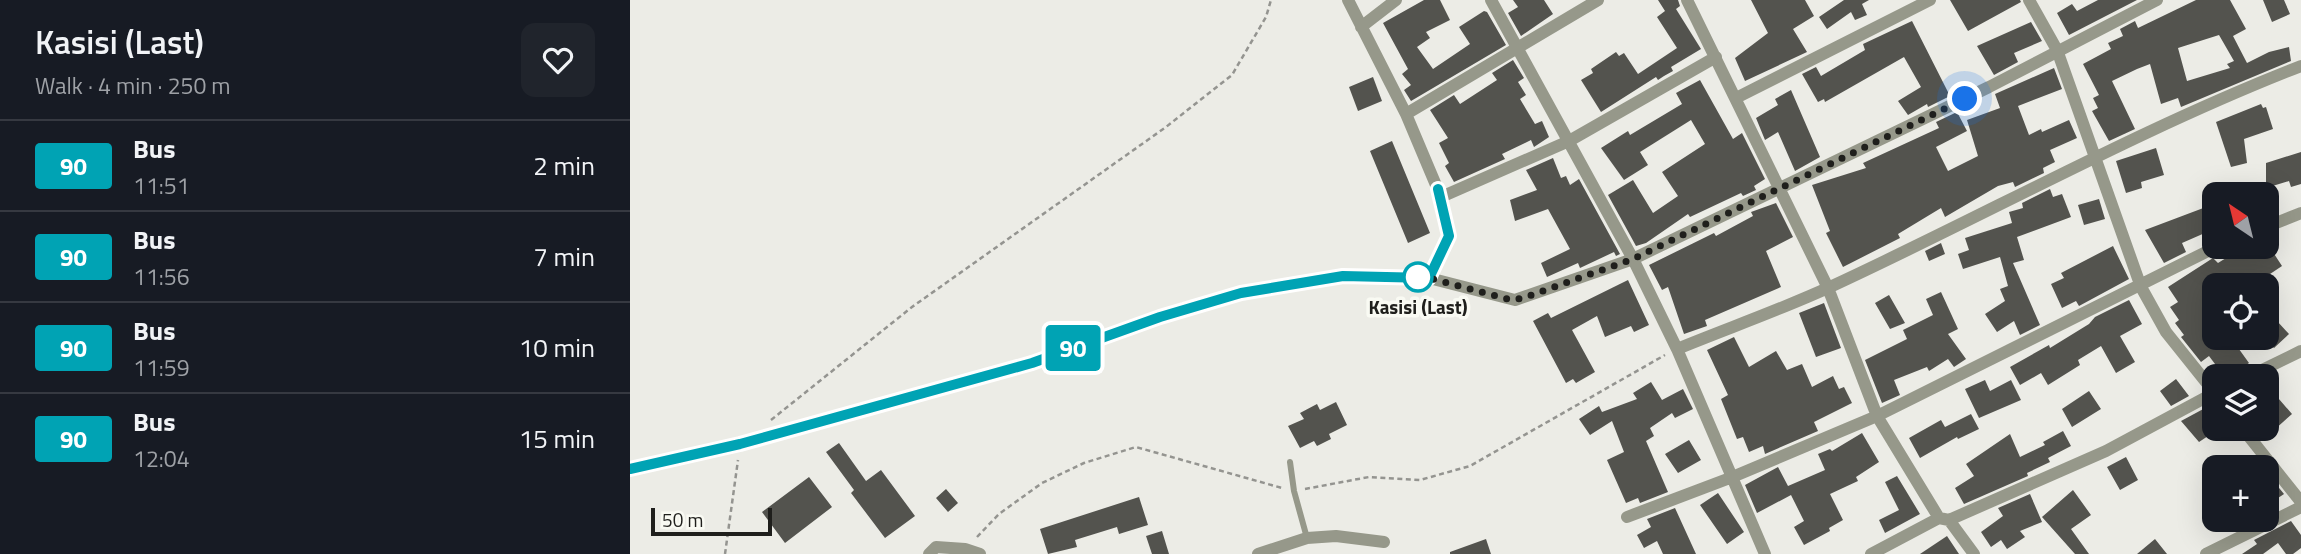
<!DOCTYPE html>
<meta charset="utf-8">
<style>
body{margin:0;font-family:"Titillium Web",sans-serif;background:#20242c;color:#f1f3f6;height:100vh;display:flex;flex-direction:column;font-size:26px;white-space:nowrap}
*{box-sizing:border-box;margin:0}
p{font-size:23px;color:#9ea1a6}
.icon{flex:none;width:38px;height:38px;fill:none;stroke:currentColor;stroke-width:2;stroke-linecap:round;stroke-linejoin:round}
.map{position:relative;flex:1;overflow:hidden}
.side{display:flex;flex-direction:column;background:#171b24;width:630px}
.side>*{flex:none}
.badge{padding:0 14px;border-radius:5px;font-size:24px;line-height:46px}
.needle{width:46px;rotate:325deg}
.controls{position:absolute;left:1572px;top:182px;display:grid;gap:14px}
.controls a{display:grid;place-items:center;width:77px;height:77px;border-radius:14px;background:#171b24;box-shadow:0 7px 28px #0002;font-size:35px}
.scale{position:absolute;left:21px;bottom:18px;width:121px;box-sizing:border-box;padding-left:7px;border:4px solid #1f1f1c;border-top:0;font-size:19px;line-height:24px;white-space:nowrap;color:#1f1f1c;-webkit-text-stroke:5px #f9faf3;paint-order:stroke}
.you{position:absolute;width:35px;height:35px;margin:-18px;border:5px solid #fff;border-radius:50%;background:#1a73e8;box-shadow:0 0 0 10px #1a73e833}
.map>.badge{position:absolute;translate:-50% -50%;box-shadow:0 0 0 4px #fff}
.round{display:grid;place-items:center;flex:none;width:74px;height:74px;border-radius:14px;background:#20242c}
.headline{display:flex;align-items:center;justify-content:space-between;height:119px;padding:0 35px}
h1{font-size:33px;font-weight:600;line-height:52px}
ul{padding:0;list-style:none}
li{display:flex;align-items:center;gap:21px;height:91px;padding:0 35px;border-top:2px solid #363941}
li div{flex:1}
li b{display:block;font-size:26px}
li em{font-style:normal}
li .badge{min-width:77px;font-weight:700;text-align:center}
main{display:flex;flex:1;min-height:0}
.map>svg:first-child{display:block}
.building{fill:#53534e;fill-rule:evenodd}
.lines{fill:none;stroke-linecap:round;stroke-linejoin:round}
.path{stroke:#949490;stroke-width:2.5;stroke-dasharray:5 3.5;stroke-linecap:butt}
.service{stroke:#96988a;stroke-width:6}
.minor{stroke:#96988a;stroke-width:12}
.line-casing{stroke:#fff;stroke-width:16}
.line{stroke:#00a3b4;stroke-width:10}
.walk{stroke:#1f1f1c;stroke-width:7;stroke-dasharray:0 12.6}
.stop-dot{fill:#fff;stroke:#00a3b4;stroke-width:3.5}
.labels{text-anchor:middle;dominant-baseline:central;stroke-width:7;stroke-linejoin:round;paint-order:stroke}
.stop-label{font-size:19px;font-weight:bold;fill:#1f1f1c;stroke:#f9faf3}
</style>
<main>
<section class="side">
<div class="headline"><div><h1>Kasisi (Last)</h1><p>Walk · 4 min · 250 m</p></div><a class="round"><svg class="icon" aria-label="heart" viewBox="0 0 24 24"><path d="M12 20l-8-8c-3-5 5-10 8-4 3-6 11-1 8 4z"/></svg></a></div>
<ul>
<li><span class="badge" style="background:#00a3b4;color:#fff">90</span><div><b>Bus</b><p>11:51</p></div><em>2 min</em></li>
<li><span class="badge" style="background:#00a3b4;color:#fff">90</span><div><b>Bus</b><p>11:56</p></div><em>7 min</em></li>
<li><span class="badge" style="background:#00a3b4;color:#fff">90</span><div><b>Bus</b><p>11:59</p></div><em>10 min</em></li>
<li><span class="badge" style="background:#00a3b4;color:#fff">90</span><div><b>Bus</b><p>12:04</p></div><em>15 min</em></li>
</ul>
</section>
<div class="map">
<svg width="1671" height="554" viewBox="0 0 1671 554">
<rect width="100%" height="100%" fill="#ecece6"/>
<path class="building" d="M794 0H810L820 20 796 32 800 38 787 47 803 69 840 44 829 27 854 11 857 12 876 45 781 101 774 90 781 85 772 74 778 69 753 23Z
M883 0H914L923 14 891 36 878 13 888 7Z
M1028 0H1048L1050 6 1046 9 1071 49 1041 67 1043 71 1034 76 1028 80 1026 77 971 112 951 80 963 73 961 69 986 52 989 56 994 53 1008 74 1047 48 1027 17 1035 11Z
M1121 0H1175L1184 16 1163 29 1177 52 1115 81 1105 58 1138 33Z
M1214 0H1239L1232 4 1237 15 1225 20 1221 12 1197 29 1189 17Z
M1320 0H1390L1391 2 1338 31Z
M1468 0H1507L1439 35 1427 13 1442 4 1447 11Z
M1566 0H1600L1616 29 1603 36 1617 63 1639 52 1659 47 1661 61 1551 107 1548 98 1531 104 1520 64 1507 69 1482 81 1505 129 1479 141 1462 111 1468 108 1463 98 1469 95 1453 64 1481 49 1478 43 1493 36 1490 29 1505 21 1508 28ZM1589 35 1604 61 1597 64 1600 68 1557 81 1548 48Z
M1633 0H1654L1660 14 1642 22Z
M1282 21 1320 96 1298 107 1297 104 1278 115 1268 101 1291 87 1274 57 1195 102 1194 99 1188 102 1172 74 1186 67 1191 76 1235 50 1233 44Z
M1401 22 1412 41 1384 53 1388 62 1364 75 1347 46Z
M883 60 894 78 888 82 896 95 890 99 905 124 912 121 919 137 904 147 901 140 872 154 875 159 824 182 815 166 819 163 809 143 818 138 800 110 824 95 830 104 867 80 862 73Z
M1424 68 1432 89 1388 106 1399 135 1411 129 1412 132 1439 120 1447 138 1420 150 1425 162 1413 168 1414 173 1385 187 1383 182 1368 186 1315 217 1311 208 1268 234 1270 238 1213 267 1196 233 1200 231 1182 185 1236 168 1233 163 1309 128 1306 122 1327 112 1337 131 1306 147 1318 171 1348 156 1337 120 1370 108 1365 94Z
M743 77 752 101 728 111 719 87Z
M1070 80 1103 139 1112 133 1135 179 1124 186 1126 190 1113 196 1111 193 1060 217 1058 214 1016 243 1006 246 978 195 1003 180 1023 213 1048 196 1032 172 1075 144 1061 120 1010 152 1018 165 994 180 971 148 998 131 1000 135 1052 104 1046 93Z
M1161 90 1190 157 1165 171 1148 132 1135 140 1126 118 1148 105 1145 99Z
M1631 104 1633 108 1636 107 1643 129 1614 139 1617 163 1601 167 1586 122Z
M762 141 800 233 778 243 740 151Z
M1526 148 1534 175 1511 182 1512 188 1496 193 1486 161Z
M1671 152V184L1661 187 1659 181 1636 188V163Z
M923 158 931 178 936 176 940 185 949 179 990 254 986 256 984 252 950 268 948 263 917 277 911 263 940 249 918 209 885 221 880 200 907 190 896 170Z
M1420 189 1423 197 1432 194 1441 217 1387 237 1394 260 1383 263 1410 325 1390 335 1384 321 1367 332 1355 314 1375 301 1370 289 1378 286 1370 257 1333 269 1328 254 1339 250 1335 238 1382 223 1379 212 1393 208 1392 203Z
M1469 199 1475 219 1454 225 1448 205Z
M1146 203 1163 237 1136 251 1151 287 1075 320 1077 326 1054 334 1038 287 1032 290 1019 265 1084 233 1086 236 1123 216 1121 212Z
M1584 204V229L1552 243 1556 252 1534 263 1515 230Z
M1311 243 1315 254 1299 261 1295 251Z
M1637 243 1652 266 1634 278 1639 285H1584V338H1601L1619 363 1601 376H1594L1579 356 1571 362 1551 337 1554 335 1545 323 1549 320 1540 307 1548 302 1538 287 1583 258 1588 263 1609 250 1614 258Z
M1483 246 1499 279 1449 306 1446 301 1432 308 1421 284 1434 278 1431 273Z
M998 280 1019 325 1004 332 1001 326 975 337 967 316 942 330 965 372 946 383 943 379 936 383 903 321 918 313 921 318Z
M1311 292 1328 329 1318 334 1336 359 1324 367 1318 359 1299 371 1297 367 1264 380 1270 395 1252 403 1235 360 1277 339 1273 330 1303 315 1296 299Z
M1259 295 1275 323 1260 329 1245 303Z
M1499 300 1512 324 1490 336 1505 362 1486 373 1471 346 1448 360 1450 365 1418 385 1411 373 1390 385 1380 367 1419 345 1420 348 1459 324 1465 317Z
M1194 303 1211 348 1186 357 1169 313Z
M1636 309 1659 334 1644 348 1636 340Z
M1104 337 1119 367 1146 351 1157 370 1172 364 1182 387 1203 376 1209 389 1214 387 1222 403 1184 422 1188 431 1135 454 1133 446 1119 452 1113 437 1107 439 1091 399 1098 395 1077 350Z
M1546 379 1559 396 1541 406 1530 391Z
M1355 380 1360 391 1381 380 1391 400 1349 418 1335 389Z
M1021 382 1032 400 1053 389 1063 409 1045 418 1042 413 1020 428 1024 436 1016 441 1038 492 1010 503 1008 498 996 503 977 460 994 452 982 421 960 435 949 419 969 406 972 412 1007 399 1003 393Z
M1636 384 1662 414 1643 431 1636 423Z
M1459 391 1471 409 1442 427 1432 409Z
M706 402 717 425 699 434 701 439 687 446 684 441 670 448 658 426 674 419 670 413 687 404 690 410Z
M1577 407 1584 417V432L1569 442 1551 421Z
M1341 414 1349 429 1328 439 1327 437 1290 458 1279 438 1311 420 1315 427Z
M1433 431 1441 446 1418 458 1420 462 1397 473 1398 476 1334 504 1325 488 1344 476 1336 464 1380 434 1390 457 1415 445 1413 442Z
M1232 433 1249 462 1226 477 1228 481 1200 494 1213 520 1199 528 1200 531 1174 545 1164 527 1174 521 1161 495 1127 513 1115 485 1148 467 1158 486 1195 470 1188 454 1200 449 1202 451Z
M1059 440 1071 460 1048 473 1035 454Z
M209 443 236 481 251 470 285 516 255 538 221 493 224 490 196 452Z
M1496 457 1508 480 1490 490 1477 467Z
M1636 472 1654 494 1636 506Z
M1267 476 1290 514 1255 533 1249 520 1269 510 1255 482Z
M179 477 202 507 155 543 132 512Z
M316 489 328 503 318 512 306 498Z
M1443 490 1461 515 1441 529 1459 554H1445L1412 517Z
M1088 493 1114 532 1097 544 1070 505Z
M1400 494 1412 522 1390 531 1395 537 1377 549 1371 540 1361 547 1351 532 1373 516 1368 508Z
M509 497 518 525 489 534 487 527 445 540 447 547 418 554 410 529Z
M1045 508 1066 554H1033L1027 541 1014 548 1007 535 1021 527 1017 519Z
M1661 521 1671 535V548L1663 554H1656L1648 543 1633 554H1612L1627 544 1624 540Z
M532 531 539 554H522L516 536Z
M1317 536 1329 554H1290Z
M856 539 861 554H820V552Z
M1525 539 1537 554H1507Z"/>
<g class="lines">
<path class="path" d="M141 420 282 307 536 127 602 75 636 17 641 0
M675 489 739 477 790 480 840 466 1035 355
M347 537 369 514 412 483 454 463 506 447 652 488
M95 554 108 460"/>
<path class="service" d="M660 462 664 491 677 538"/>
<path class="minor" d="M861 0 1003 259 1047 349 1135 554
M1057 0 1198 288 1247 416 1309 518
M1399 0 1427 50 1511 287 1536 332 1584 392
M731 27 766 0
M1106 98 1300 0
M776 114 968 0
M811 197 939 141 1086 57
M1636 227 1671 213
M799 278 885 300 1003 259 1359 87 1527 0
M1047 349C1098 328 1150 310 1200 287 1358 214 1509 129 1671 66
M1620 376 1671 351
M1613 429 1671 502
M0 469 110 444 402 363 555 308 611 293 713 276 799 278 819 236 811 197 776 114 718 0
M997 517 1100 478 1247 416 1586 247
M1319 520 1344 554
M299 554 306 547 335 549 350 554
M628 554 677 538 706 536 754 542
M1241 554 1309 518 1319 520 1476 451 1584 393
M1576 554 1671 507"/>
</g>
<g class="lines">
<defs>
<path id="line" d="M0 469 110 444 402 363 530 317 611 293 713 276 799 278 819 236 808 189"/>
</defs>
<use href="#line" class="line-casing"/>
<use href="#line" class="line"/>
<path class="walk" d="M788 277H777L799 278 881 300 893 298 1003 259 1335 99"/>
</g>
<circle class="stop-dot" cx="788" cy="277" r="14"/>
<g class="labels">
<g class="stop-label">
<text x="788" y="306">Kasisi (Last)</text>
</g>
</g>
</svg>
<div class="controls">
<a><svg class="needle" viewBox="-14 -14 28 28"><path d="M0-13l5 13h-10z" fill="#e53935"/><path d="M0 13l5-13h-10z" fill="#9ea1a6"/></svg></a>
<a><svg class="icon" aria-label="locate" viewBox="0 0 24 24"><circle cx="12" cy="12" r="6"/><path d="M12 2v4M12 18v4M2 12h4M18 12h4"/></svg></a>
<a><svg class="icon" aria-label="layers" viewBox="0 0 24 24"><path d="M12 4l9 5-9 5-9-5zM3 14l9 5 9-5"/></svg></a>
<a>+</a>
</div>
<div class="scale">50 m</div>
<div class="you" style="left:1335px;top:99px"></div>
<b class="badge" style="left:443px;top:348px;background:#00a3b4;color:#fff">90</b>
</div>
</main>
